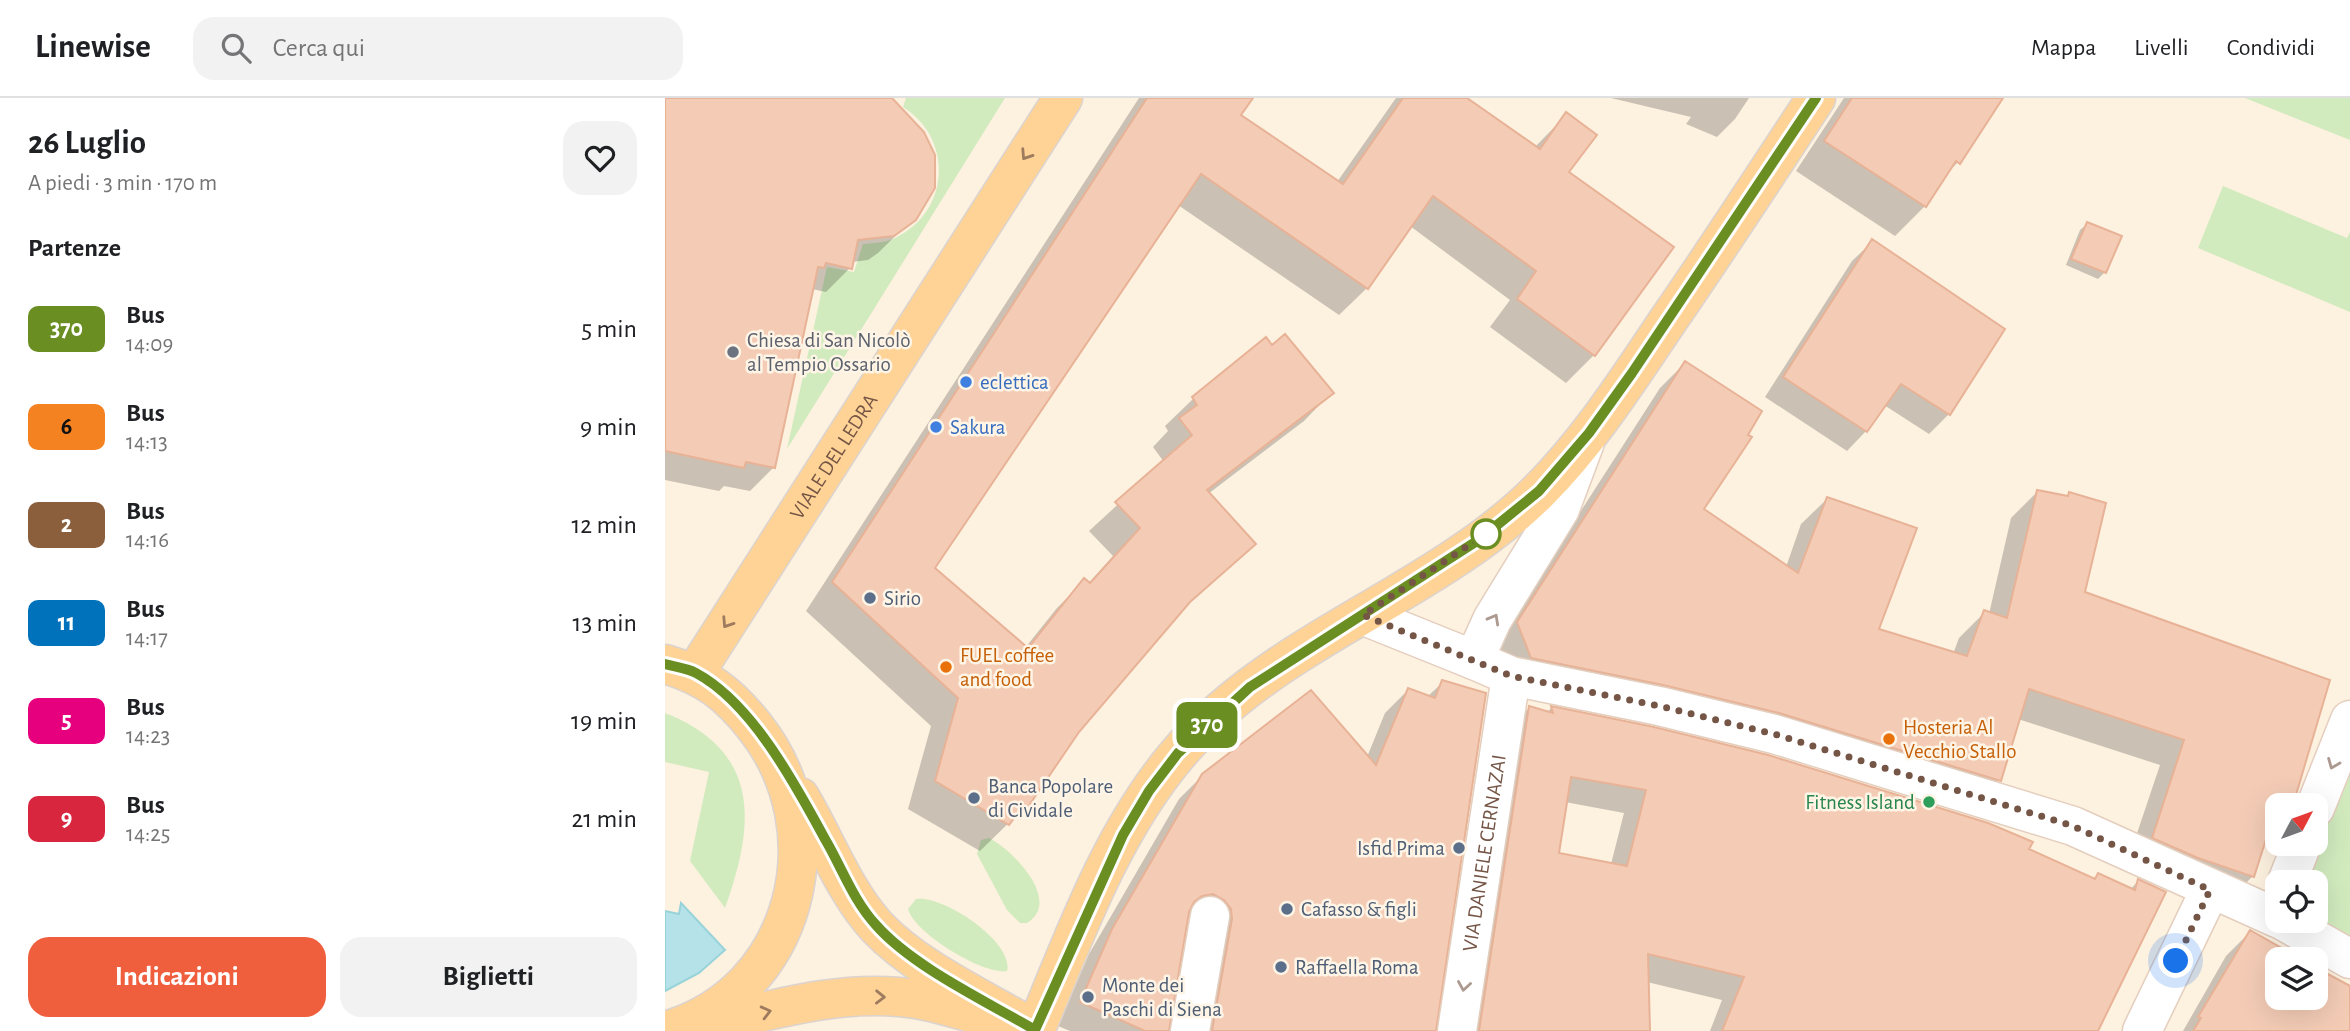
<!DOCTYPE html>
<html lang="it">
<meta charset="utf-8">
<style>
body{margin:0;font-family:"Alegreya Sans",sans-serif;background:#f2f2f2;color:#202124;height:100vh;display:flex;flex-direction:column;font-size:26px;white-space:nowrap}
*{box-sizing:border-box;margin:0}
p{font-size:23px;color:#757577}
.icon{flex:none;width:38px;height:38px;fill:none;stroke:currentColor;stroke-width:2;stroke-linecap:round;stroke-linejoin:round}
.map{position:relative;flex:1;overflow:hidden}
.side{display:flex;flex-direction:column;background:#fff;width:665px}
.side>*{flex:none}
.badge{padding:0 14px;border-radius:10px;font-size:24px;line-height:46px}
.needle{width:46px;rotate:49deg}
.buttons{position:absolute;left:1600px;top:695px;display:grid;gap:14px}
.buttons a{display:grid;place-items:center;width:63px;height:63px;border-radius:14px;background:#fff;box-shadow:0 7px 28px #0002;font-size:35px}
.you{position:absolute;width:35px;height:35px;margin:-18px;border:5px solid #fff;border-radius:50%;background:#1a73e8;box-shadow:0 0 0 10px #1a73e833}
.map>.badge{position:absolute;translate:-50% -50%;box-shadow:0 0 0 4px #fff}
h2{padding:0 28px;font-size:26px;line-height:63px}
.round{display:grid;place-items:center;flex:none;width:74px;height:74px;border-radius:21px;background:#f2f2f2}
.summary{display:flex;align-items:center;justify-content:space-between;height:119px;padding:0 28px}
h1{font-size:33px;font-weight:600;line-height:52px}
.primary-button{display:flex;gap:14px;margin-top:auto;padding:14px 28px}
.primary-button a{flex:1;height:80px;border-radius:21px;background:#ef5e3d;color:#fff;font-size:28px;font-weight:600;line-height:80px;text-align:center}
.primary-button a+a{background:#f2f2f2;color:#202124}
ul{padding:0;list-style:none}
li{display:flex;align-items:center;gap:21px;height:98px;padding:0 28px}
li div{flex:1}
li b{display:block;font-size:26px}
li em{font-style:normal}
li .badge{min-width:77px;font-weight:700;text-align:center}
header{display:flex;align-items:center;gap:42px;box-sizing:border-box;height:98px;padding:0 35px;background:#fff;border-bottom:2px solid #e0e0e0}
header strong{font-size:33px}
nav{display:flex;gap:38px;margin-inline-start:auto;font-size:24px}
.search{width:490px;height:63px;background:#f2f2f2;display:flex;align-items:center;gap:18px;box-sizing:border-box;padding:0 24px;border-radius:21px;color:#757577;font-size:26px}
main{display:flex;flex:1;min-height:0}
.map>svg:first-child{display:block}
.green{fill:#d2ebbe}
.water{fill:#b4e2e8;stroke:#99d3da;stroke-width:2}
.shadow{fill:#0003;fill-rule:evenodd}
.building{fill:#f4ccb6;stroke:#e8b296;stroke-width:2;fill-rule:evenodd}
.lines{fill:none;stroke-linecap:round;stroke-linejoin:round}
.minor-casing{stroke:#e4cebe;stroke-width:41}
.major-casing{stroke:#dbd3cf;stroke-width:41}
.minor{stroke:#fff;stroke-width:38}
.major{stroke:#ffd395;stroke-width:38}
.oneway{stroke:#9e7b5e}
.oneway2{stroke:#ac9990}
.line-casing{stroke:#fff;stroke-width:16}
.line{stroke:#6b8e23;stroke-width:10}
.walk{stroke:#755546;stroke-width:7;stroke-dasharray:0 12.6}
.worship-dot{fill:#6b7280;stroke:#fff5e7;stroke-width:2.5}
.shop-dot{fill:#3f7fe0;stroke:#fff5e7;stroke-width:2.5}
.stop-dot{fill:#fff;stroke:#6b8e23;stroke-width:3.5}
.service-dot{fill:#5c6f8a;stroke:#fff5e7;stroke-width:2.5}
.food-dot{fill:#e8710a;stroke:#fff5e7;stroke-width:2.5}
.leisure-dot{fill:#2e9e5b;stroke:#fff5e7;stroke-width:2.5}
.labels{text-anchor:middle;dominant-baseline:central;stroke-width:5;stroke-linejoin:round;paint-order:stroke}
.worship-label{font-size:21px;fill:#5b616d;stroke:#fff5e7;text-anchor:start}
.shop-label{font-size:21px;fill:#366cbe;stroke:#fff5e7;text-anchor:start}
.street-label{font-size:21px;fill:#755546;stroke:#fff5e7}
.service-label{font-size:21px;fill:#4e5e75;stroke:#fff5e7;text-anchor:start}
.food-label{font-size:21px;fill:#c56008;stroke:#fff5e7;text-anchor:start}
.leisure-label{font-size:21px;fill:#27864d;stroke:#fff5e7;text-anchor:end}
</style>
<header>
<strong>Linewise</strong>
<div class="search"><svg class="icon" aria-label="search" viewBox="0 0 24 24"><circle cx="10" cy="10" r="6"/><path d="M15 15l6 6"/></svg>Cerca qui</div>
<nav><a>Mappa</a><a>Livelli</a><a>Condividi</a></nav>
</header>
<main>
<section class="side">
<div class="summary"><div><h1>26 Luglio</h1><p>A piedi · 3 min · 170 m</p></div><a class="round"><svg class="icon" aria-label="heart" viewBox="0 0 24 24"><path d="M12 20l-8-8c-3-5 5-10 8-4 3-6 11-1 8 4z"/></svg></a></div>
<h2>Partenze</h2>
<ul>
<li><span class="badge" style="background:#6b8e23;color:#fff">370</span><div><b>Bus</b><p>14:09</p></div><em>5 min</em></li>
<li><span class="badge" style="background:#f58220;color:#111">6</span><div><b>Bus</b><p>14:13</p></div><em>9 min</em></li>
<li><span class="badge" style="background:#8b5e3c;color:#fff">2</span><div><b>Bus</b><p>14:16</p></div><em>12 min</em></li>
<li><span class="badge" style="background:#0072bc;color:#fff">11</span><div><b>Bus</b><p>14:17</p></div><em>13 min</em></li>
<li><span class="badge" style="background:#e6007e;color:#fff">5</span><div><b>Bus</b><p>14:23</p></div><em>19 min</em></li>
<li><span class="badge" style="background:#d7263d;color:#fff">9</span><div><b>Bus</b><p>14:25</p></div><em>21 min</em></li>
</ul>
<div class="primary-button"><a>Indicazioni</a><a>Biglietti</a></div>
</section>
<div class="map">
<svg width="1685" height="933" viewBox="0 0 1685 933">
<rect width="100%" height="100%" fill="#fdf1e0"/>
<path class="green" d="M241 0H340L122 351 162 169 189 174 198 146C209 145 220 145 230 140 285 114 289 41 238 9Z
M1580 0H1685V42Z
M1558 88 1682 140 1685 134V214L1533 150Z
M0 615C97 653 90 727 60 810L25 763 44 674 0 664Z
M1685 623V861L1650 822V784H1622L1650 746V712Z
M324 740C347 751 398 803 362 825H355L342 812 312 756 316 742Z
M251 801C277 796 350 844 342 873 318 877 249 835 243 811Z"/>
<path class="water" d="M16 805 60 852 34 875 0 893V813L14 816Z"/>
<path class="shadow" d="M0 0H224L268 89 258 111 213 155 203 162 187 164 185 170 161 194 147 191 109 369 85 393 59 388 54 393 0 382Z
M474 0H586L574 17 672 84 731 0H799L870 49 902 16V74L929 257 901 285 825 229 845 202 745 128 702 190 674 217 513 107 268 470 360 550 392 510 419 483 423 486 448 458 424 433 499 364 488 349 503 333 500 328 528 301 607 249 666 295 639 323 543 396 589 446 512 517 413 633 361 708 315 753 243 711 266 628 141 513Z
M946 0H1084L1070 21 1052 39 1021 26 1026 19Z
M1179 0H1336L1293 64 1278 80 1260 108 1230 138 1131 73Z
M1422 126 1440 174 1433 181 1401 167 1415 132Z
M1207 144 1284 316 1264 336 1219 307 1201 333 1182 353 1100 299 1187 163Z
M1020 265 1036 411 1121 469 1136 426 1162 401 1212 532 1288 556 1294 540 1320 514 1324 516 1346 420 1372 394 1401 399 1404 396 1418 495 1626 707H1612V722L1604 730 1588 778 1562 804 1462 765 1495 667 1353 621 1334 682 1308 708 972 612 827 551 995 290Z
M778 584 769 933H529L535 824 524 819H521L503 933H405L393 928 424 856 514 701 538 677 702 659 720 615 743 592 762 599Z
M864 610 882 615 886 610 989 631 1362 751 1428 782 1434 777 1465 792 1473 783 1431 933H1045L1057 902 982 884 983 933H795L841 633ZM900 704 959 715 946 766 892 756Z
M1585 834 1633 861H1612V900H1650L1685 890V933H1518L1561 858Z"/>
<path class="building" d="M0 0H227L259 34 270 57V90L251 122 229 138 193 142 187 171 161 165 159 170 153 169 110 370 81 364 79 370 0 353Z
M482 0H588L576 17 678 86 738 0H802L875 51 901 14 932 37 904 74 1009 149 930 258 852 201 871 173 768 98 703 191 536 76 270 470 363 550 419 480 425 485 475 430 450 404 527 337 514 320 532 307 527 299 601 239 607 247 620 236 669 295 542 392 591 446 525 504 414 634 363 709 359 707 344 727 270 683 293 600 167 484Z
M1187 0H1338L1295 66 1291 63 1261 109 1159 43Z
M1422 124 1457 138 1441 175 1406 161Z
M1207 141 1340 231 1285 317 1236 286 1202 334 1118 279Z
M1020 263 1097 313 1083 337 1087 339 1039 411 1133 475 1162 399 1252 430 1214 531 1302 558 1319 512 1342 520 1372 392 1403 398 1404 394 1441 405 1420 494 1665 582 1628 707H1612L1589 779 1533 760 1487 740 1519 642 1364 591 1336 683 1114 615 998 587 866 560 852 524Z
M777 582 821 595 771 933H547L567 821 566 811 559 802 548 796 537 798 529 804 524 814 504 933H480L415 904 447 831 537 676 646 592 711 667 743 590 770 600Z
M864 608 888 615 886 608 989 629 1103 657 1323 725 1368 744 1364 751 1430 781 1433 775 1470 792 1473 781 1501 794 1433 933H1057L1079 879 983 856 985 933H814ZM906 679 981 692 962 768 894 755Z
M1585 832 1636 861H1612V900H1650V869L1685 888V933H1528L1536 920 1533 919Z"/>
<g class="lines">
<defs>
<g id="minor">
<path d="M697 517 809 562 827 522 895 411 920 344"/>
<path d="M809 562 846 578 994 608 1109 636 1408 728 1612 820"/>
<path d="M1650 710 1685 622"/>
<path d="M1622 784 1637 746"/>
<path d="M1617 822 1685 861"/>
<path d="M525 933 545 818"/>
<path id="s1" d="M792 933 846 578"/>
<path d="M1477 933 1545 792"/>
</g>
<g id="major">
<path d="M0 566C41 578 64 596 90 629 172 733 133 895 0 933"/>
<path id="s2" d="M30 575 398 0"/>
<path d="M135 699C160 741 179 793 212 829 253 872 319 901 370 932"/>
<path d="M33 928C100 915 164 893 234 899 265 901 297 913 328 921"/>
<path d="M370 933C409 839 446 735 512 657 548 614 595 579 642 550 720 501 809 458 874 393 924 343 963 282 1002 224 1053 150 1102 75 1151 0"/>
</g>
</defs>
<use href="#minor" class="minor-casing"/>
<use href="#major" class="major-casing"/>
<use href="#minor" class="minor"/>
<use href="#major" class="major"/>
</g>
<defs><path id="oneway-chevron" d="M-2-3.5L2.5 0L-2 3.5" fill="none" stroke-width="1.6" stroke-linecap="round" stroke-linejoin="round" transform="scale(1.75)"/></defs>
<g class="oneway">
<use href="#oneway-chevron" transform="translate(361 57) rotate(123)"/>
<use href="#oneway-chevron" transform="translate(62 525) rotate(123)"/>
<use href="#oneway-chevron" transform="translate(215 899) rotate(1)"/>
<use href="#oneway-chevron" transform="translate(101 914) rotate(-14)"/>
</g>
<g class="oneway2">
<use href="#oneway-chevron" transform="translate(829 521) rotate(-61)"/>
<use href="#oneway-chevron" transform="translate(1668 666) rotate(112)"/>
<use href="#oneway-chevron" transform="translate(799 888) rotate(99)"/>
</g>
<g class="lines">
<defs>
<path id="line" d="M0 566C10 569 22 570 31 575 87 605 130 686 160 741 177 770 188 802 211 827 248 869 321 903 370 932L458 737 484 693 513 655 585 589 815 441 874 393 924 335 967 275 1151 0"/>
</defs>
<use href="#line" class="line-casing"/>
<use href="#line" class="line"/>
<path class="walk" d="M821 436 698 517 846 578 994 608 1109 636 1408 728 1545 792 1511 863"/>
</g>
<circle class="worship-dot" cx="68" cy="254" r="7"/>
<g class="shop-dot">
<circle cx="301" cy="284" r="7"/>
<circle cx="271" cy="329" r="7"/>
</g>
<circle class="stop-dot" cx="821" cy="436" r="14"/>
<g class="service-dot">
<circle cx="205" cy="500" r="7"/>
<circle cx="309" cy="700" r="7"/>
<circle cx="794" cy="750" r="7"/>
<circle cx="622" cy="811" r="7"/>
<circle cx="616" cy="869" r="7"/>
<circle cx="423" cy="899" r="7"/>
</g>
<g class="food-dot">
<circle cx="281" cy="569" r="7"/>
<circle cx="1224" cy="641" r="7"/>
</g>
<circle class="leisure-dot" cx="1264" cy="704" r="7"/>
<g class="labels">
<g class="worship-label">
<text x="82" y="242">Chiesa di San Nicolò<tspan x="82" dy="24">al Tempio Ossario</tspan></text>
</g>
<g class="shop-label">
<text x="315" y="284">eclettica</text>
<text x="285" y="329">Sakura</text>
</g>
<g class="street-label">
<text stroke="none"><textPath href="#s2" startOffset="257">VIALE DEL LEDRA</textPath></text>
<text stroke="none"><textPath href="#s1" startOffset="180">VIA DANIELE CERNAZAI</textPath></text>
</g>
<g class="service-label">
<text x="219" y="500">Sirio</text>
<text x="323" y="688">Banca Popolare<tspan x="323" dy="24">di Cividale</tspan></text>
<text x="780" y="750" text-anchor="end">Isfid Prima</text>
<text x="636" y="811">Cafasso &amp; figli</text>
<text x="630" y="869">Raffaella Roma</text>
<text x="437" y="887">Monte dei<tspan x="437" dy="24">Paschi di Siena</tspan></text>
</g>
<g class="food-label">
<text x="295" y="557">FUEL coffee<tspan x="295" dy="24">and food</tspan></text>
<text x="1238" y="629">Hosteria Al<tspan x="1238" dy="24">Vecchio Stallo</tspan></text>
</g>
<g class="leisure-label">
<text x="1250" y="704">Fitness Island</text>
</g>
</g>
</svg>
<div class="buttons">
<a><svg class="needle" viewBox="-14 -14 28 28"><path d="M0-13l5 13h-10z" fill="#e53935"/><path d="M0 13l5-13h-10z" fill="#757577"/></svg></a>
<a><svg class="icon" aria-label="locate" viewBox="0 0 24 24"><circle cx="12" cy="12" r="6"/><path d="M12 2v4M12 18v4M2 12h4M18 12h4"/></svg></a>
<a><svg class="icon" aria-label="layers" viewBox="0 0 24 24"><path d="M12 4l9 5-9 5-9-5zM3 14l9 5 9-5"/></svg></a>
</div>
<div class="you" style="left:1511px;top:863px"></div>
<b class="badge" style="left:542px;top:627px;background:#6b8e23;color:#fff">370</b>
</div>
</main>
